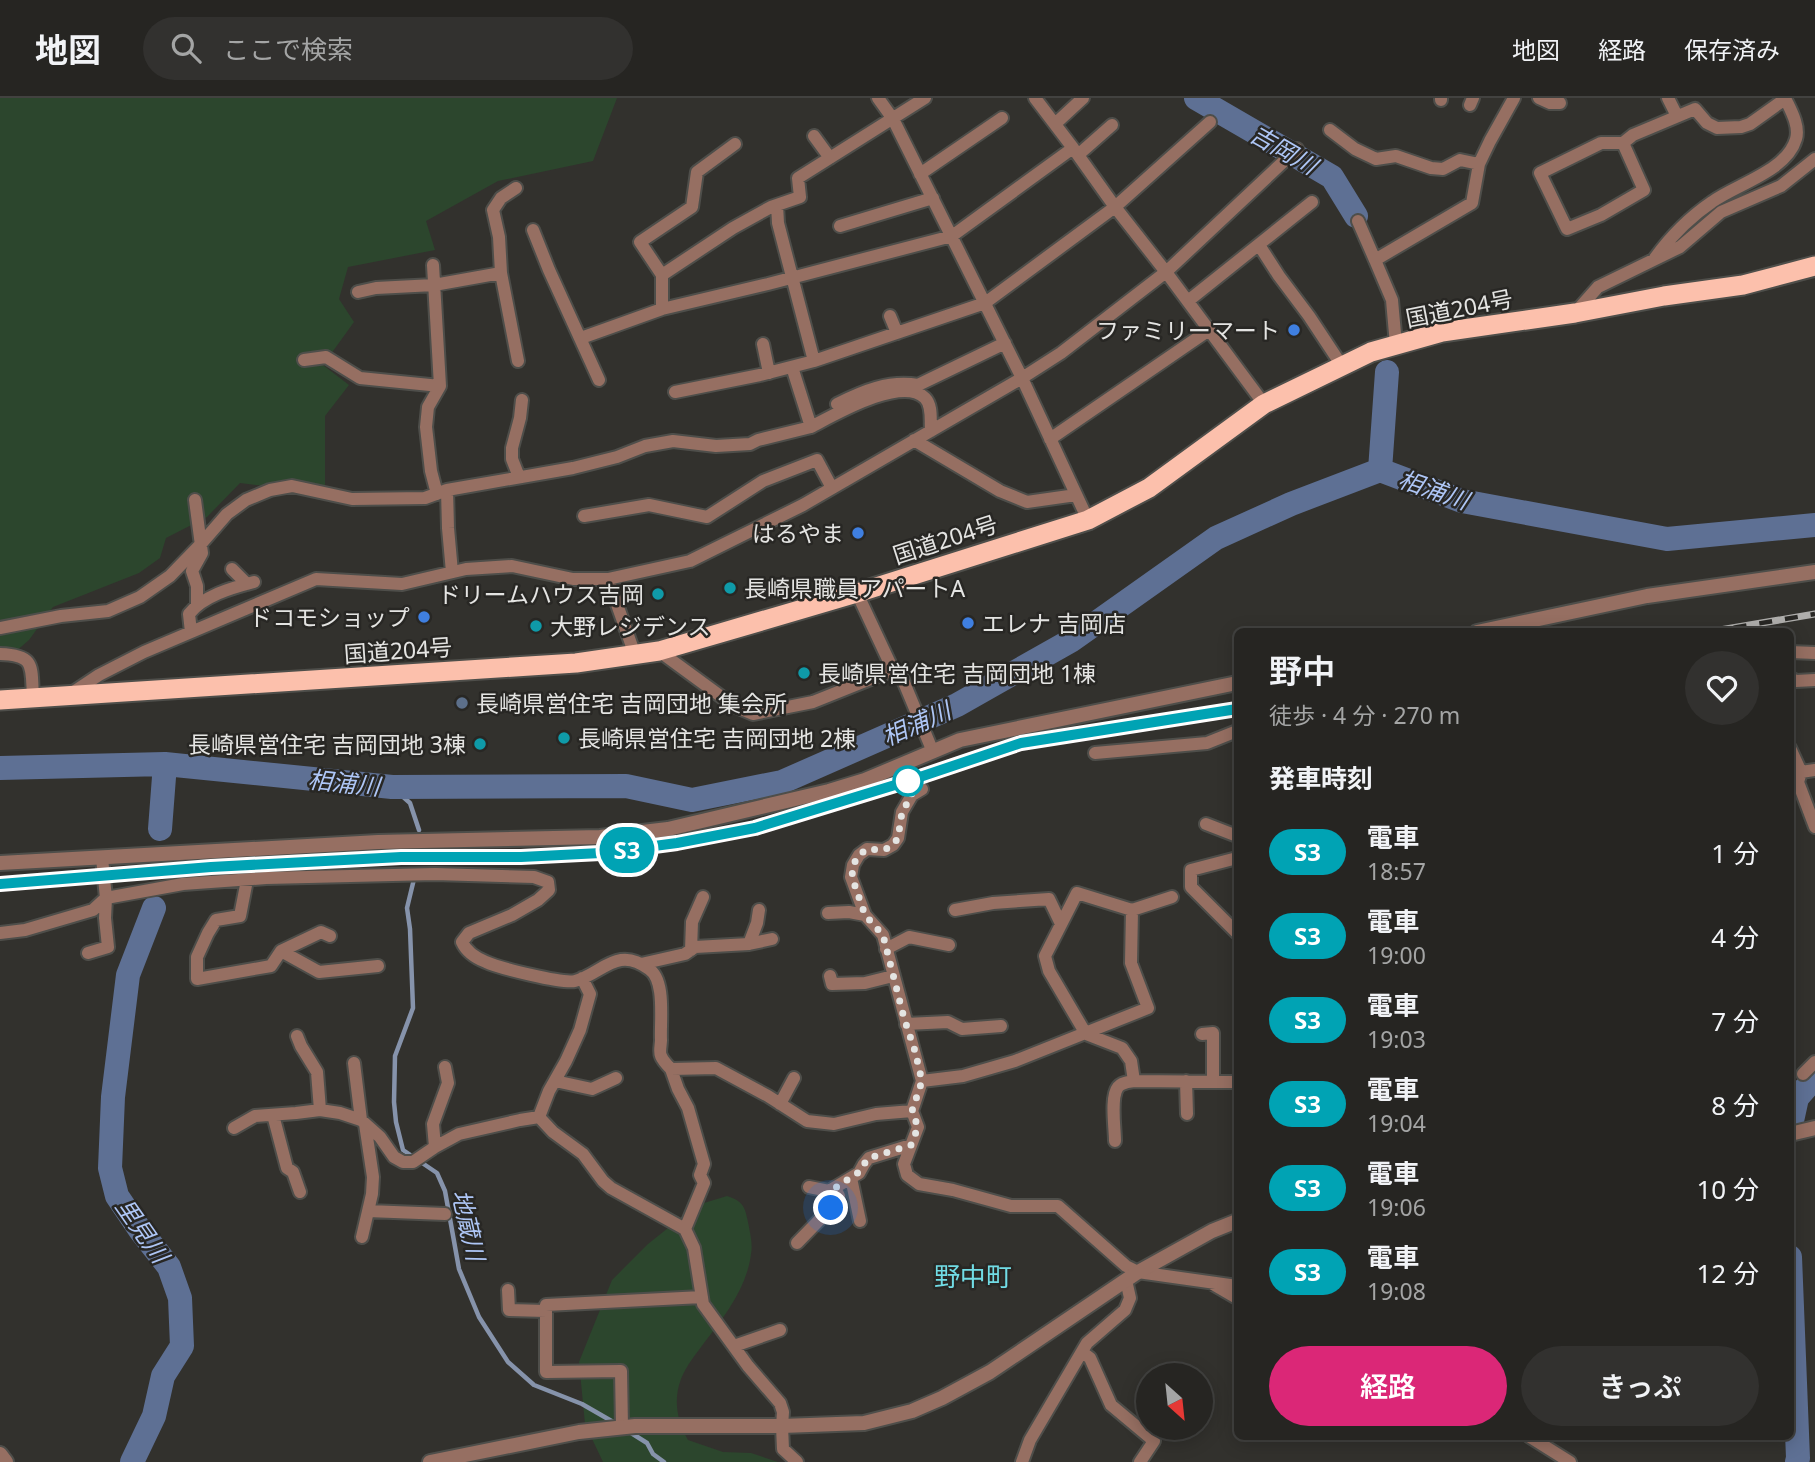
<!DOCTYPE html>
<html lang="ja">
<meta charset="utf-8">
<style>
body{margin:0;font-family:"Noto Sans","Noto Sans JP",sans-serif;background:#32312f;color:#f1f3f6;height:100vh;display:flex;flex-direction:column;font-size:26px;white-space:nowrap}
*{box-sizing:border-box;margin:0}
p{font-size:23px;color:#a4a5a5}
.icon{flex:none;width:38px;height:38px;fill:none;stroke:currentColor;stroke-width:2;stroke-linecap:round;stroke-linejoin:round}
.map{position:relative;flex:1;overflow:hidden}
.side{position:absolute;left:1234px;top:530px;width:560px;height:812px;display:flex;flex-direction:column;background:#262522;border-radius:10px;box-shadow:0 4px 18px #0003,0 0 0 2px #424240}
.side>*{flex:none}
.badge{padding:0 14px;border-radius:23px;font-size:24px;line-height:46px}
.needle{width:46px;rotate:153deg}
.controls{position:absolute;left:1136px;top:1265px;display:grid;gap:14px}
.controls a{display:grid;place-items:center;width:77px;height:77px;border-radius:50%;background:#262522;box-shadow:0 4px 18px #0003,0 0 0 2px #424240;font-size:35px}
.you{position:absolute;width:35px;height:35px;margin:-18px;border:5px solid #fff;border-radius:50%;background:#1a73e8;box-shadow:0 0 0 10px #1a73e833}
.map>.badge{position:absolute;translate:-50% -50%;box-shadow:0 0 0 4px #fff}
h2{padding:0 35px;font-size:26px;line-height:63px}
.round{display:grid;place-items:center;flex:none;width:74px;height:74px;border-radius:37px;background:#32312f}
.head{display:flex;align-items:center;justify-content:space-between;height:119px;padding:0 35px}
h1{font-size:33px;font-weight:600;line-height:52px}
.primary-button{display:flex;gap:14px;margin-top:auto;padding:14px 35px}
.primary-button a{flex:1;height:80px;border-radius:42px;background:#db2777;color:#fff;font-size:28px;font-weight:600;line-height:80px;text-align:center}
.primary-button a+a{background:#32312f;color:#f1f3f6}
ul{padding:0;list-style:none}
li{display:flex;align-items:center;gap:21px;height:84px;padding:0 35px}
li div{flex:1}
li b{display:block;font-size:26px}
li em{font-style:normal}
li .badge{min-width:77px;font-weight:700;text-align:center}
header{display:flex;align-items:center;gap:42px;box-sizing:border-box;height:98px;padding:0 35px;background:#262522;border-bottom:2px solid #424240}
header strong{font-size:33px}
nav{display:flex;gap:38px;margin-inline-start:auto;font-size:24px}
.search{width:490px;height:63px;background:#32312f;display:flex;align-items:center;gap:18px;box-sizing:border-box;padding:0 24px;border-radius:38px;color:#a4a5a5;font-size:26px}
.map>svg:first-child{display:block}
.green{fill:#2c462d}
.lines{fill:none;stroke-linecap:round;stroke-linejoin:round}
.stream{stroke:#8693ab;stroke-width:4.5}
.river{stroke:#5e7094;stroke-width:24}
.minor-casing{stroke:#4e4e4a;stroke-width:16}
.tertiary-casing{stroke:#4e4e4a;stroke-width:18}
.trunk-casing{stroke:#4e4e4a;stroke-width:23}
.minor{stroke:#966f62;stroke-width:12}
.tertiary{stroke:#966f62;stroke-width:14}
.trunk{stroke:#fcc0ac;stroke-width:19}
.rail-casing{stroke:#afaeac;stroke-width:7}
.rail{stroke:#282724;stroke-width:4.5;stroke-dasharray:13;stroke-linecap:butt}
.line-casing{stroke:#fff;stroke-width:16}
.line{stroke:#00a3b4;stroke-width:10}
.walk{stroke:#e4e4e2;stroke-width:7;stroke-dasharray:0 12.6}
.shop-dot{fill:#3f7fe0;stroke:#282724;stroke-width:2.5}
.culture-dot{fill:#0f9aa8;stroke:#282724;stroke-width:2.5}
.service-dot{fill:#5c6f8a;stroke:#282724;stroke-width:2.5}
.stop-dot{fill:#fff;stroke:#00a3b4;stroke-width:3.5}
.labels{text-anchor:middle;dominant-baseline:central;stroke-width:5;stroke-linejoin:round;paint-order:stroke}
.street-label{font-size:23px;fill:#e4e4e2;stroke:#282724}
.poi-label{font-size:23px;fill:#e4e4e2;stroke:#282724;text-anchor:start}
.water-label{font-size:24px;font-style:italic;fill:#aec6f6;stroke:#282724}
.quarter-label{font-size:26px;fill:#71dce5;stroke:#282724}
</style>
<header>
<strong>地図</strong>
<div class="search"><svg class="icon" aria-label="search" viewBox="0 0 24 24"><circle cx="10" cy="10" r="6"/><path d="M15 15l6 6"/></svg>ここで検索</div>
<nav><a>地図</a><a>経路</a><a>保存済み</a></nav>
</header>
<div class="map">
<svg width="1815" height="1364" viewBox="0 0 1815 1364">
<rect width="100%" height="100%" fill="#32312d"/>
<path class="green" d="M0 0H617L593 63 498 83 426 123 435 152 348 169 339 201 354 224 323 267 349 287 325 318V395L240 385 207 419 166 440 160 460 139 475 53 509 29 542 7 561 0 559Z
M727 1098C743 1103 745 1109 748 1124 750 1135 753 1146 751 1156 747 1190 724 1219 704 1245 696 1256 686 1268 681 1281 673 1303 677 1322 688 1342L723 1354 751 1355 778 1364H603L585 1326 579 1264 612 1182 648 1146 683 1118 704 1105Z"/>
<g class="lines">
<path class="stream" d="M392 689 410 705 419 732
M414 781 407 810 410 831 413 910 395 958 394 1004 396 1024 403 1052 437 1075 445 1093 459 1171 479 1219 508 1264 534 1287 582 1306 615 1325
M628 1333 647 1345 653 1356 664 1364"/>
<path class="river" d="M1196 0 1332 79 1356 118
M1380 372 1387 274
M0 670 165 666 392 689 626 688 692 702 782 684 957 607 1072 542 1216 440 1291 406 1380 372 1462 403 1667 441 1815 427
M160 731 165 666
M1790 1032 1797 1000 1815 979
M1790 1159 1798 1360 1797 1364
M132 1364 154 1318 163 1278 182 1248 180 1200 169 1169 140 1132 117 1098 110 1070 113 999 128 877 154 810"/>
<defs>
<path id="minor" d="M878 0 893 21 1022 280 1088 422
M1035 0 1073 50 1115 109 1166 174 1264 306
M1539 0 1550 5H1560
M1668 0 1677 18
M1441 2V0
M1470 7 1473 0
M1055 26 1083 0
M1330 32 1355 51 1376 61 1396 58 1431 70 1443 71 1460 62 1479 66
M814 38 830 60
M1623 45 1644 92 1601 117 1567 131 1540 75 1601 45H1623L1633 37 1695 11 1707 25 1717 30 1741 29 1750 26 1785 1
M1078 57 1112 27
M920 76 1002 20
M1358 123 1375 162
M840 128 933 100
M533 132 549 172 599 282
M1259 147 1279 178 1309 218 1342 268
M1655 160C1671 138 1690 119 1712 104 1737 86 1787 73 1796 41 1800 27 1790 11 1785 0
M433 167 440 288 428 309 426 329 431 373 437 396
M501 175 499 139 493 112 501 100 516 90
M662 177 640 144 692 109 697 74 735 46
M358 194 376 190 434 187 501 175 518 263
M1188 203 1312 104
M662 211V177L733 130 771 109 800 99 798 80 925 0
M1575 215 1598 189 1680 149 1721 114 1781 88 1815 61
M890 218 897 235
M581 240 662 211 768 186 952 138 1073 50
M763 246 769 275
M1396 247 1392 202 1375 162 1472 105 1479 66 1490 43 1514 0
M304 262 326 259 360 280 440 288
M814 263 985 205 1115 109 1210 24
M792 269 811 329C834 317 902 277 925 300 933 308 930 323 931 333
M675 294 760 277 814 263 778 125 777 107
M837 306C863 293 889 282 918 287L1005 245
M1050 341 1209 232
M914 342 1000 393 1027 404 1076 397
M519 379 512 361V350L520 320 522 302
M447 392 573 370 617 359 645 348 673 343 716 348 750 346 758 342 811 329
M195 402 202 455 192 473 197 488V506
M584 418 649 407 707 419 763 383 817 362 832 390
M232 471 247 486
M608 481 635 557
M857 495 893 572 903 582 933 654
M0 530 61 518 108 513 140 499 170 478 200 447 227 416 246 402 270 392 292 388 352 401 425 400 447 392 448 430 452 474
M191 534 189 516C203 498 231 490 254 484
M659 553 734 608 753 616 813 604 893 572
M1790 554 1815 555
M0 556C36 557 31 569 33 599
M1790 580 1796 583 1815 582
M72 595 99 577 144 554 316 481 402 486 466 471 512 468 573 481H608L690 463 803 407 1022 280 1061 255 1166 174 1297 51
M1790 650 1801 674 1798 684 1815 729
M1095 655 1207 645 1237 633
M1801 674 1815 672
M1206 726 1237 738
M102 760 106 800 183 786 266 780 435 776 534 779 548 784 549 792 538 802 512 817 469 835 462 844C466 853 476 860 486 864 499 870 563 886 575 883 602 876 617 847 649 871 666 882 660 923 661 942 661 947 659 954 661 958 663 963 668 968 671 971L716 970 768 998 807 1023 834 1026 876 1016 912 1013
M1237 760 1191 772V789L1237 835
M247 782 240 818 216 822 208 835 197 859V881L271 868 281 853 319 874 378 868
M1172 799 1132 812 1077 795 1045 858 1049 873 1086 936 1122 950 1131 963 1134 983 1237 984
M955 812 993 805 1049 801 1061 826
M1132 812 1131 865 1148 910 1015 963 963 978 922 983 912 1013 918 1029 904 1066 907 1077 919 1086 953 1092 1011 1108H1058L1126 1168 1138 1174 1237 1188
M828 815 849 814 865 817
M0 835 25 832 93 812 106 800
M749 846 757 825 759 812
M886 851 909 839 949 847
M691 852 692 824 703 799
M281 853 321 834 330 838
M88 855 108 849 105 820 106 800
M641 866 685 856 695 849 749 846 772 841
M830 878 832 886 865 885 893 878
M906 926 948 924 962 931 1001 928
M1202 936 1213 935V983
M297 938 301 948 317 974 320 1012
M354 965 361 1022
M671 971 678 991 688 1010 704 1066 700 1077 704 1085 685 1131
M1803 976 1815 964
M555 983 592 991 616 980
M922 983 883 837 865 817 851 779 853 767 859 757 867 751 884 752 893 747 898 740 902 714 912 697 922 691
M1186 983 1187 1016
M780 1006 794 980
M273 1017 287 1070 293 1074 300 1094
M539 1019 553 1034 583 1056 603 1083 611 1090 685 1131 694 1150 703 1206 748 1268 780 1305 783 1314 782 1328 783 1351 797 1364
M539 1019 549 993 566 963 580 932 590 896 582 880
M234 1030 255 1018 296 1015 320 1012 340 1015 361 1022 380 1039 394 1059 403 1064H413L435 1049 459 1036 520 1022 539 1019
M1115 1043C1115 1030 1110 999 1118 989 1122 984 1129 984 1134 983
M435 1049 433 1026 448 985 445 969
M851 1080 860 1123
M809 1089 829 1093 859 1075 864 1066 869 1060 911 1047
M368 1113 445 1116
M362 1139 372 1096 373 1079 365 1026
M797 1145 831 1110 839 1098 835 1090
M1213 1186 1237 1200
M508 1192 509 1212 546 1213
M734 1248 780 1232
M1082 1254 1090 1260 1111 1307 1154 1343 1140 1364
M622 1329 621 1273 546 1274V1207L702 1199
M1530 1339 1570 1364
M1022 1364 1030 1342 1087 1245 1125 1212 1130 1200 1126 1182"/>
<path id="tertiary" d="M1477 534 1647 498 1815 474
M0 765 378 744 600 739 668 731 829 693 865 682 960 642 1237 585
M1790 1036 1815 1030
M0 1356 6 1364
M430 1364 579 1334 635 1328H782L864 1325 912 1313 942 1300 990 1274 1138 1174 1212 1133 1237 1123"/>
<path id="trunk" d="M0 602 576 565 659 553 857 495 1088 422 1149 390 1264 306 1371 254 1442 234 1575 215 1664 198 1743 187 1815 168"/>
</defs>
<use href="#minor" class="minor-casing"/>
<use href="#tertiary" class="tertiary-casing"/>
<use href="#trunk" class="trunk-casing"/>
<use href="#minor" class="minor"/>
<use href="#tertiary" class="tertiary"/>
<use href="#trunk" class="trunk"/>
<defs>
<path id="rail" d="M1708 534 1815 516
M0 786 210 769 401 759H521L601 756 677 745 755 730 908 683 1021 645 1237 611"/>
</defs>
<use href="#rail" class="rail-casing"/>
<use href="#rail" class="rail"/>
</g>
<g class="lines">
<defs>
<path id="line" d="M0 786 211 769 401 759H521L601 755 677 745 755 730 908 683 1021 645 1237 611"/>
</defs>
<use href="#line" class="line-casing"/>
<use href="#line" class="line"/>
<path class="walk" d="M831 1110 839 1098 835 1090 859 1074 864 1066 869 1060 911 1047 918 1029 912 1013 922 983 915 953 904 920 883 837 865 817 852 779 853 767 859 757 867 751 884 752 893 747 898 740 902 714 912 697 908 683"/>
</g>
<g class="shop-dot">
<circle cx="1294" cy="232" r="7"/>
<circle cx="858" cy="435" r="7"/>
<circle cx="424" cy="519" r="7"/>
<circle cx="968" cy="525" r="7"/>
</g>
<g class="culture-dot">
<circle cx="730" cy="490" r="7"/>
<circle cx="658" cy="496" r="7"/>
<circle cx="536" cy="528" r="7"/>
<circle cx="804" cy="575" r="7"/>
<circle cx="564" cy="640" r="7"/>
<circle cx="480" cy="646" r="7"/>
</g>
<circle class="service-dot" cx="462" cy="605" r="7"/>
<circle class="stop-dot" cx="908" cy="683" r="14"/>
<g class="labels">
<g class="street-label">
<text transform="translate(1459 210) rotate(-11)">国道204号</text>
<text transform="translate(945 441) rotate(-18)">国道204号</text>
<text transform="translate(398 552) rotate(-4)">国道204号</text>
</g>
<g class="poi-label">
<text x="1280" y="232" text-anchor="end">ファミリーマート</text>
<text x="844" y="435" text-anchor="end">はるやま</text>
<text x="744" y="490">長崎県職員アパートA</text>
<text x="644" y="496" text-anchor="end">ドリームハウス吉岡</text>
<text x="410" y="519" text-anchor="end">ドコモショップ</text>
<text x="982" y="525">エレナ 吉岡店</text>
<text x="550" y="528">大野レジデンス</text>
<text x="818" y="575">長崎県営住宅 吉岡団地 1棟</text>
<text x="476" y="605">長崎県営住宅 吉岡団地 集会所</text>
<text x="578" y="640">長崎県営住宅 吉岡団地 2棟</text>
<text x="466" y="646" text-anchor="end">長崎県営住宅 吉岡団地 3棟</text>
</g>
<g class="water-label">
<text transform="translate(1284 51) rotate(30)">吉岡川</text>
<text transform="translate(1434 391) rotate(19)">相浦川</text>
<text transform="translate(916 625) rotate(-24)">相浦川</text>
<text transform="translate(344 684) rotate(6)">相浦川</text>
<text transform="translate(469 1127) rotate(77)">地蔵川</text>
<text transform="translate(143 1132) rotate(55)">里見川</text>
</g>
<g class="quarter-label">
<text x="973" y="1178">野中町</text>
</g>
</g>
</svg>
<div class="controls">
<a><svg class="needle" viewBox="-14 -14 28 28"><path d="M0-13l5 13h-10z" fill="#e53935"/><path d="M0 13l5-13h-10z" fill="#a4a5a5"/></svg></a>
</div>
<div class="you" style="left:831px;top:1110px"></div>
<b class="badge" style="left:627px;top:752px;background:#00a3b4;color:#fff">S3</b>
<section class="side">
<div class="head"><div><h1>野中</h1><p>徒歩 · 4 分 · 270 m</p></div><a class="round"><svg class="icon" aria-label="heart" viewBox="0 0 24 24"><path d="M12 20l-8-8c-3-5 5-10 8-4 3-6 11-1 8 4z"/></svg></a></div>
<h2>発車時刻</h2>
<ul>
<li><span class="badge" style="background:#00a3b4;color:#fff">S3</span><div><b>電車</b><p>18:57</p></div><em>1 分</em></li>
<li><span class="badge" style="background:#00a3b4;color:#fff">S3</span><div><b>電車</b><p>19:00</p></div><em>4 分</em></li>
<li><span class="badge" style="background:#00a3b4;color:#fff">S3</span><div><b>電車</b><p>19:03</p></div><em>7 分</em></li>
<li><span class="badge" style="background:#00a3b4;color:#fff">S3</span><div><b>電車</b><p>19:04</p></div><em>8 分</em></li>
<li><span class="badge" style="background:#00a3b4;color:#fff">S3</span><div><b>電車</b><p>19:06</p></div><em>10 分</em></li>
<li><span class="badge" style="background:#00a3b4;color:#fff">S3</span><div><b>電車</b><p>19:08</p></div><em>12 分</em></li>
</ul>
<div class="primary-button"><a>経路</a><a>きっぷ</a></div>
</section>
</div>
